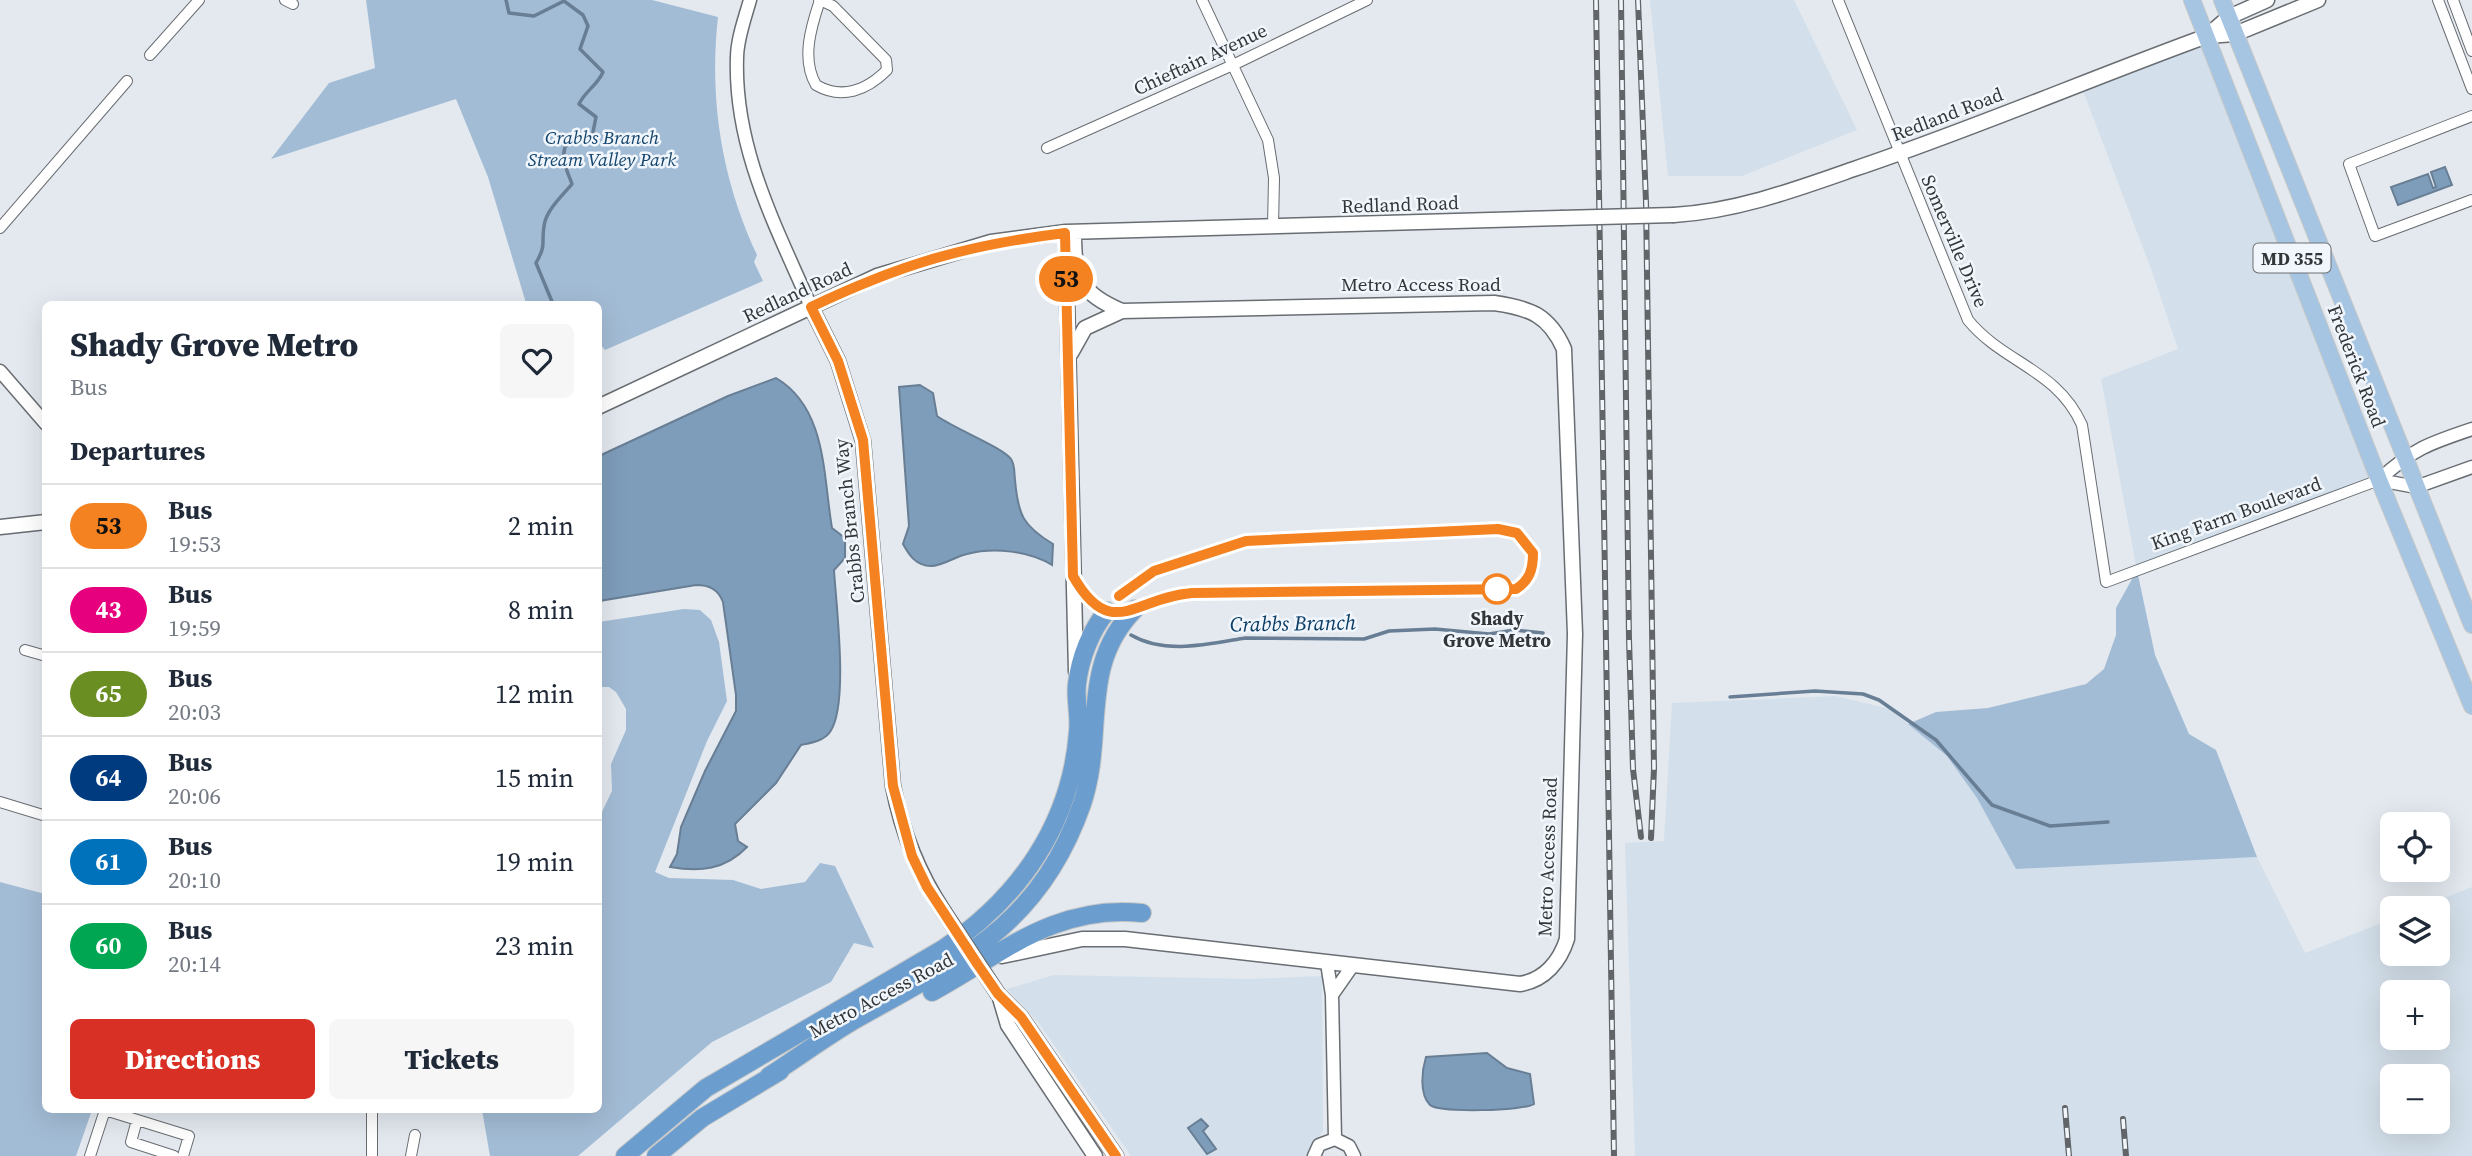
<!DOCTYPE html>
<meta charset="utf-8">
<style>
body{margin:0;font-family:"Source Serif 4",serif;background:#f6f6f7;color:#1f2937;height:100vh;display:flex;flex-direction:column;font-size:26px;white-space:nowrap}
*{box-sizing:border-box;margin:0}
p{font-size:23px;color:#747a83}
.icon{flex:none;width:38px;height:38px;fill:none;stroke:currentColor;stroke-width:2;stroke-linecap:round;stroke-linejoin:round}
.map{position:relative;flex:1;overflow:hidden}
.drawer{position:absolute;left:42px;top:301px;width:560px;height:812px;display:flex;flex-direction:column;background:#fff;border-radius:10px;box-shadow:0 7px 28px #0002}
.drawer>*{flex:none}
.badge{padding:0 14px;border-radius:23px;font-size:24px;line-height:46px}
.fabs{position:absolute;left:2380px;top:812px;display:grid;gap:14px}
.fabs a{display:grid;place-items:center;width:70px;height:70px;border-radius:10px;background:#fff;box-shadow:0 7px 28px #0002;font-size:35px}
.map>.badge{position:absolute;translate:-50% -50%;box-shadow:0 0 0 4px #fff}
h2{padding:0 28px;font-size:26px;line-height:63px}
.round{display:grid;place-items:center;flex:none;width:74px;height:74px;border-radius:10px;background:#f6f6f7}
.head{display:flex;align-items:center;justify-content:space-between;height:119px;padding:0 28px}
h1{font-size:33px;font-weight:800;line-height:52px}
.action{display:flex;gap:14px;margin-top:auto;padding:14px 28px}
.action a{flex:1;height:80px;border-radius:10px;background:#d93025;color:#fff;font-size:28px;font-weight:800;line-height:80px;text-align:center}
.action a+a{background:#f6f6f7;color:#1f2937}
ul{padding:0;list-style:none}
li{display:flex;align-items:center;gap:21px;height:84px;padding:0 28px;border-top:2px solid #e0e1e3}
li div{flex:1}
li b{display:block;font-size:26px}
li em{font-style:normal}
li .badge{min-width:77px;font-weight:700;text-align:center}
.map>svg:first-child{display:block}
.built{fill:#d3dfea;fill-rule:evenodd}
.green{fill:#a3bcd5}
.water{fill:#7e9dbb;stroke:#687e94;stroke-width:2}
.lines{fill:none;stroke-linecap:round;stroke-linejoin:round}
.stream{stroke:#687e94;stroke-width:3.5}
.minor-casing{stroke:#686d72;stroke-width:12}
.tertiary-casing{stroke:#686d72;stroke-width:15}
.secondary-casing{stroke:#686d72;stroke-width:17}
.primary-casing{stroke:#c6c7c7;stroke-width:18}
.motorway-casing{stroke:#c6c7c7;stroke-width:20}
.minor{stroke:#fff;stroke-width:10}
.tertiary{stroke:#fff;stroke-width:12}
.secondary{stroke:#fff;stroke-width:14}
.primary{stroke:#a6c5e2;stroke-width:16}
.motorway{stroke:#6b9ecf;stroke-width:18}
.rail-casing{stroke:#616568;stroke-width:6}
.rail{stroke:#f0f6fc;stroke-width:3.5;stroke-dasharray:10;stroke-linecap:butt}
.secondary-bridge-casing{stroke:#686d72;stroke-width:17;stroke-linecap:butt}
.secondary-bridge{stroke:#fff;stroke-width:14}
.line-casing{stroke:#fff;stroke-width:16}
.line{stroke:#f58220;stroke-width:10}
.stop-dot{fill:#fff;stroke:#f58220;stroke-width:3.5}
.labels{text-anchor:middle;dominant-baseline:central;stroke-width:5;stroke-linejoin:round;paint-order:stroke}
.shield{fill:#f0f6fc;stroke:#6c7073;stroke-width:2}
.shield-label{font-size:18px;font-weight:bold;fill:#333638}
.street-label{font-size:19px;fill:#333638;stroke:#f0f6fc}
.park-label{font-size:19px;font-style:italic;fill:#15456d;stroke:#f0f6fc}
.stop-label{font-size:19px;font-weight:bold;fill:#333638;stroke:#f0f6fc}
.water-label{font-size:21px;font-style:italic;fill:#0c3d65;stroke:#f0f6fc}
</style>
<div class="map">
<svg width="2472" height="1156" viewBox="0 0 2472 1156">
<rect width="100%" height="100%" fill="#e3e9ef"/>
<path class="built" d="M1650 0H1794L1857 130 1742 176H1668Z
M2205 32 2379 480 2137 570 2101 379 2178 349 2153 274 2080 83Z
M1836 696 1890 709 1947 756 1977 798 2017 869 2050 864 2257 857 2305 953 2392 919V954H2438V908H2419L2472 887V1156H1635L1625 843 1664 841 1672 703ZM2392 992H2438V1038H2392ZM2392 1076H2438V1122H2392Z
M1054 975 1250 979 1322 976 1323 1130 1308 1156H1131L1038 1022 1007 989Z"/>
<path class="green" d="M366 0H652L718 17C709 98 721 178 757 255L754 262 763 281 605 350 599 343 598 304 526 303 488 177 456 99 271 159 329 83 375 68Z
M2137 570 2155 655 2189 734 2216 750 2257 857 2016 869 1977 798 1947 756 1908 724 1936 712 1988 708 2086 684 2104 669 2116 635V608Z
M684 609 700 610 711 620 719 642 727 701 707 741 655 872 669 878 733 880 761 889 805 882 820 863 835 866 874 948 854 943 831 982 712 1042 578 1156H490L482 1110H598L599 818 612 791 611 764 626 730V709L616 692 609 687H599V622Z
M0 882 45 894 46 1110H92L76 1156H0Z"/>
<path class="water" d="M2445 167 2452 185 2398 205 2391 187 2428 174 2433 188 2436 187 2431 172Z
M776 378C827 408 823 476 832 528L845 538V558L834 570C836 605 849 705 830 732 824 741 810 743 801 745L776 783 735 824 738 841 747 847C725 870 700 872 670 867L677 854 681 827 705 771 736 711V695L723 602C718 589 709 585 696 585L599 601V456L728 396Z
M920 385 933 393 937 416C955 429 1002 447 1011 459 1015 465 1014 472 1015 480 1018 515 1023 526 1053 544L1052 565C1029 551 994 547 967 554 956 556 943 566 931 566 916 566 909 555 903 544L909 526 899 387Z
M1487 1053 1507 1068 1530 1074 1534 1104C1524 1111 1439 1113 1430 1105 1419 1094 1422 1070 1426 1057Z
M1201 1119 1208 1126 1203 1131 1216 1149 1207 1154 1188 1128Z"/>
<g class="lines">
<path class="stream" d="M506 0 509 13 534 16 564 1 583 15 588 26 580 49 603 72C597 86 585 91 579 104L596 117 591 142 567 143C559 157 567 170 572 184 563 195 546 210 544 226 541 245 547 243 536 263L553 304
M1131 635C1165 655 1209 644 1245 638L1364 639 1389 631 1435 629 1489 634 1515 630 1543 633
M1730 697 1815 691 1863 694 1879 700 1936 740 1992 805 2050 826 2108 822"/>
<defs>
<path id="minor" d="M285 0 293 4
M819 0H820L833 6 886 60 887 70C867 90 842 100 816 85 801 59 811 27 820 0
M1202 0 1268 140 1274 178 1273 227
M1838 0 1968 320C2003 363 2057 369 2082 425L2106 582 2379 480
M2438 0 2472 89
M2453 0 2472 51
M150 55 199 0
M2472 116 2349 164 2375 236 2472 200
M1047 148 1235 64 1367 0
M0 228 127 81
M25 650 46 656
M0 802 46 816
M105 1110 189 1136 183 1156
M372 1110V1156
M137 1120 131 1142 174 1156
M90 1156 105 1110
M411 1156 415 1135"/>
<path id="tertiary" d="M750 0C745 18 737 39 737 58 734 149 776 226 811 307
M0 371 46 424
M2379 480C2412 449 2430 443 2472 429
M2379 480 2416 487 2472 467
M1327 963 1332 995 1335 1139
M1332 995 1353 965
M1314 1156 1319 1145 1335 1139 1349 1146 1354 1156"/>
<path id="secondary" d="M2207 36 2229 17 2267 0
M1674 215C1737 211 1794 190 1854 169 1973 129 2089 79 2207 36L2235 34 2318 0
M1066 255 1076 672
M811 307 838 361 863 441 893 786C902 832 918 873 944 912
M1071 353 1085 328 1122 311
M598 407 877 276 991 242 1066 232 1561 218
M0 527 46 522
M1002 956 1082 939H1125L1520 984C1545 980 1560 961 1567 939L1575 634 1564 349C1549 315 1530 308 1494 303L1122 311C1079 293 1074 277 1074 232
M998 994 1021 1017 1116 1156
M1000 998 1008 1025 1095 1156"/>
<path id="primary" d="M2192 0 2379 480 2472 706
M2222 0 2472 625"/>
<path id="motorway" d="M932 992C1003 953 1056 904 1142 913
M769 1076C799 1057 828 1035 858 1018 961 960 1040 925 1082 804 1106 733 1078 667 1135 609
M625 1156 706 1088 943 949C1018 899 1071 825 1078 732 1080 716 1075 699 1077 684 1080 658 1091 630 1107 611
M656 1156 702 1118 780 1071"/>
</defs>
<use href="#minor" class="minor-casing"/>
<use href="#tertiary" class="tertiary-casing"/>
<use href="#secondary" class="secondary-casing"/>
<use href="#primary" class="primary-casing"/>
<use href="#motorway" class="motorway-casing"/>
<use href="#minor" class="minor"/>
<use href="#tertiary" class="tertiary"/>
<use href="#secondary" class="secondary"/>
<use href="#primary" class="primary"/>
<use href="#motorway" class="motorway"/>
<defs>
<path id="rail" d="M1596 0 1614 1156
M1621 0 1629 639 1633 769 1641 837
M1638 0 1646 202 1654 768 1651 838
M2065 1108 2069 1156
M2123 1119 2126 1156"/>
</defs>
<use href="#rail" class="rail-casing"/>
<use href="#rail" class="rail"/>
<defs>
<path id="secondary-bridge" d="M1561 218 1674 215
M944 912 998 994"/>
</defs>
<use href="#secondary-bridge" class="secondary-bridge-casing"/>
<use href="#secondary-bridge" class="secondary-bridge"/>
</g>
<g class="lines">
<defs>
<path id="line" d="M1116 1156 1021 1017 998 994 978 965 927 887 912 856 893 786 863 440 838 361 811 307C901 264 966 245 1065 233L1073 576C1111 643 1136 597 1192 593L1516 589C1530 580 1533 569 1533 553L1517 533 1498 529 1246 541 1154 571 1119 596"/>
</defs>
<use href="#line" class="line-casing"/>
<use href="#line" class="line"/>
</g>
<circle class="stop-dot" cx="1497" cy="589" r="14"/>
<g class="labels">
<rect class="shield" x="2253.5" y="243.5" width="77" height="29" rx="5"/>
<g class="shield-label">
<text x="2292" y="258">MD 355</text>
</g>
<g class="street-label">
<text transform="translate(1200 59) rotate(-25)">Chieftain Avenue</text>
<text transform="translate(1947 114) rotate(-21)">Redland Road</text>
<text transform="translate(1400 204) rotate(-2)">Redland Road</text>
<text transform="translate(1955 241) rotate(67)">Somerville Drive</text>
<text x="1421" y="284">Metro Access Road</text>
<text transform="translate(797 292) rotate(-25)">Redland Road</text>
<text transform="translate(2357 366) rotate(69)">Frederick Road</text>
<text transform="translate(2236 513) rotate(-20)">King Farm Boulevard</text>
<text transform="translate(849 521) rotate(-96)">Crabbs Branch Way</text>
<text transform="translate(1547 857) rotate(-88)">Metro Access Road</text>
<text transform="translate(881 995) rotate(-28)">Metro Access Road</text>
</g>
<g class="park-label">
<text x="602" y="137">Crabbs Branch<tspan x="602" dy="22">Stream Valley Park</tspan></text>
</g>
<g class="stop-label">
<text x="1497" y="618">Shady<tspan x="1497" dy="22">Grove Metro</tspan></text>
</g>
<g class="water-label">
<text transform="translate(1293 623) rotate(-1)">Crabbs Branch</text>
</g>
</g>
</svg>
<div class="fabs">
<a><svg class="icon" aria-label="locate" viewBox="0 0 24 24"><circle cx="12" cy="12" r="6"/><path d="M12 2v4M12 18v4M2 12h4M18 12h4"/></svg></a>
<a><svg class="icon" aria-label="layers" viewBox="0 0 24 24"><path d="M12 4l9 5-9 5-9-5zM3 14l9 5 9-5"/></svg></a>
<a>+</a>
<a>−</a>
</div>
<b class="badge" style="left:1066px;top:279px;background:#f58220;color:#111">53</b>
<section class="drawer">
<div class="head"><div><h1>Shady Grove Metro</h1><p>Bus</p></div><a class="round"><svg class="icon" aria-label="heart" viewBox="0 0 24 24"><path d="M12 20l-8-8c-3-5 5-10 8-4 3-6 11-1 8 4z"/></svg></a></div>
<h2>Departures</h2>
<ul>
<li><span class="badge" style="background:#f58220;color:#111">53</span><div><b>Bus</b><p>19:53</p></div><em>2 min</em></li>
<li><span class="badge" style="background:#e6007e;color:#fff">43</span><div><b>Bus</b><p>19:59</p></div><em>8 min</em></li>
<li><span class="badge" style="background:#6b8e23;color:#fff">65</span><div><b>Bus</b><p>20:03</p></div><em>12 min</em></li>
<li><span class="badge" style="background:#003b80;color:#fff">64</span><div><b>Bus</b><p>20:06</p></div><em>15 min</em></li>
<li><span class="badge" style="background:#0072bc;color:#fff">61</span><div><b>Bus</b><p>20:10</p></div><em>19 min</em></li>
<li><span class="badge" style="background:#00a651;color:#fff">60</span><div><b>Bus</b><p>20:14</p></div><em>23 min</em></li>
</ul>
<div class="action"><a>Directions</a><a>Tickets</a></div>
</section>
</div>
